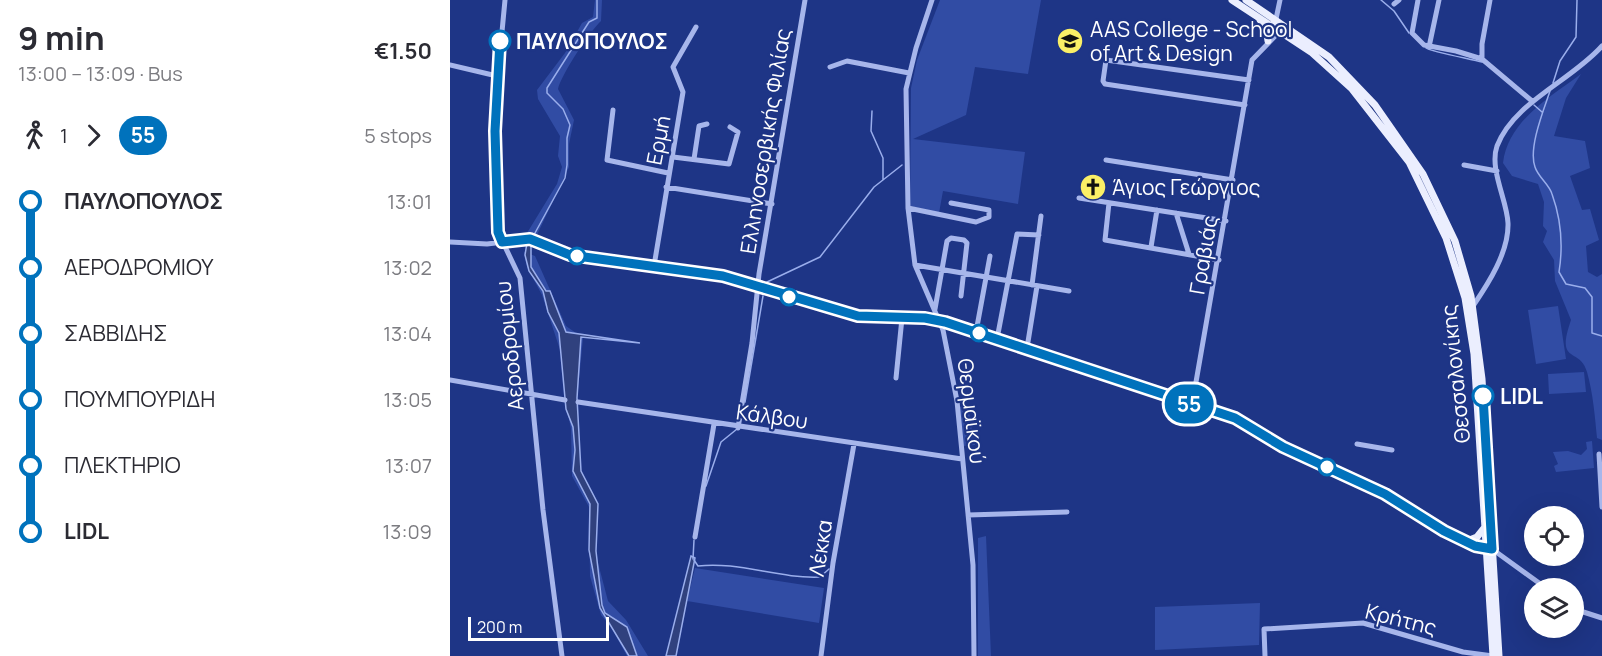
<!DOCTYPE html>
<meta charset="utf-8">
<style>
body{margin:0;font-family:Manrope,sans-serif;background:#f7f7f7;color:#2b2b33;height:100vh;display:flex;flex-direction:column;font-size:22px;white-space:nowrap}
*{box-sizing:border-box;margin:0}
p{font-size:20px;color:#7c7c81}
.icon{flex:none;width:33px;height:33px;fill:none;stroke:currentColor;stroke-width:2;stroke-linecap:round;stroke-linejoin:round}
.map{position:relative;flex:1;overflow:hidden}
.drawer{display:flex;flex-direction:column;background:#fff;width:450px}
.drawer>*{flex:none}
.badge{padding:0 12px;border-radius:20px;font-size:21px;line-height:39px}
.fabs{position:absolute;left:1074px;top:506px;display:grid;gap:12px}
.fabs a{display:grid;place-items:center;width:60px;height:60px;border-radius:50%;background:#fff;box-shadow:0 6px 24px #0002;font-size:30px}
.scale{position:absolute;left:18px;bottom:15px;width:141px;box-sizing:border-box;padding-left:6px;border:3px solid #fff;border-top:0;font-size:16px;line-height:21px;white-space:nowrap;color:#fff;-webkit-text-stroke:4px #1e3586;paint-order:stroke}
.map>.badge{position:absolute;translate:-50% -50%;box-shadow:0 0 0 3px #fff}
.legs{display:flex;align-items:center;gap:9px;height:66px;padding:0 18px;font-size:20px}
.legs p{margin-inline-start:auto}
.summary{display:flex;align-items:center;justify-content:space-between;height:102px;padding:0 18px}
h1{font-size:33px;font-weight:700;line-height:45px}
ul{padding:0 18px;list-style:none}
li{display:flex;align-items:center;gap:21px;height:66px;font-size:22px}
li i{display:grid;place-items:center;width:9px;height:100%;margin:0 8px;background:currentColor}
li i::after{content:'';width:15px;height:15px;margin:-8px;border:4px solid;border-radius:50%;background:#fff}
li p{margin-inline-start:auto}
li:first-child i{background:linear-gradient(#0000 50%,currentColor 0)}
li:last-child i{background:linear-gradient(currentColor 50%,#0000 0)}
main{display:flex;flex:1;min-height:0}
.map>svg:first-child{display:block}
.green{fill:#314ca4}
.water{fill:#30417e;stroke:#9aaeec;stroke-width:1.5}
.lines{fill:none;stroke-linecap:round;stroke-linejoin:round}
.stream{stroke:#9aaeec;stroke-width:1.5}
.minor{stroke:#a7b6eb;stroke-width:5}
.major{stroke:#ebeefe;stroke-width:7}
.line-1-casing{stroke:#fff;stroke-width:14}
.line-1{stroke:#0072bc;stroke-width:9}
.stop-1-dot{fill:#fff;stroke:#0072bc;stroke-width:3}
.labels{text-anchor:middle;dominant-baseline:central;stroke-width:4.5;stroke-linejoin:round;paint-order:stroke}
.poi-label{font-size:21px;fill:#fff;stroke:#1e3586;text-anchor:start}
.stop-label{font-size:21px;font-weight:bold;fill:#fff;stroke:#1e3586;text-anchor:start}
.street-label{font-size:21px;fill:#fff;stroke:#1e3586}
</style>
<main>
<section class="drawer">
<div class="summary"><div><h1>9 min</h1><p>13:00 – 13:09 · Bus</p></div><b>€1.50</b></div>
<div class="legs"><svg class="icon" aria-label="walk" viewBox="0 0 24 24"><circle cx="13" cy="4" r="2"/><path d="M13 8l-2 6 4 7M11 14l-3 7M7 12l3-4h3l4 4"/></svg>1<svg class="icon" aria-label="forward" viewBox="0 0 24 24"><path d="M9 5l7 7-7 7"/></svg><b class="badge" style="background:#0072bc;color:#fff">55</b><p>5 stops</p></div>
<ul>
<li><i style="color:#0072bc"></i><b>ΠΑΥΛΟΠΟΥΛΟΣ</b><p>13:01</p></li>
<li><i style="color:#0072bc"></i><span>ΑΕΡΟΔΡΟΜΙΟΥ</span><p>13:02</p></li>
<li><i style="color:#0072bc"></i><span>ΣΑΒΒΙΔΗΣ</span><p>13:04</p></li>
<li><i style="color:#0072bc"></i><span>ΠΟΥΜΠΟΥΡΙΔΗ</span><p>13:05</p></li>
<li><i style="color:#0072bc"></i><span>ΠΛΕΚΤΗΡΙΟ</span><p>13:07</p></li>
<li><i style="color:#0072bc"></i><b>LIDL</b><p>13:09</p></li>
</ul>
</section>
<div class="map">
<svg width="1152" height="656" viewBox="0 0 1152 656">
<rect width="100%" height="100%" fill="#1e3586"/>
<path class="green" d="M145 0H152L151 21C140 31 111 75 108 89L124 120 119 144V167L86 237H80L77 233 107 184 112 167 108 156 110 136 88 99 87 90 115 53 132 23 143 17Z
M490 0H591L578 74 525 67 516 115 463 139 575 152 568 204 493 191 489 213 460 206 461 88 467 60Z
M1131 74 1116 98 1104 136 1135 141 1140 168 1120 176 1132 210 1140 209 1149 240 1136 246 1138 272 1147 277 1152 274V440L1147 438C1145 417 1143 393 1137 372 1130 346 1105 366 1121 320L1105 281 1104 260 1093 242 1097 231 1093 226 1094 202 1088 184 1062 176 1053 163C1058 121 1100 97 1131 74Z
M74 252 85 256 116 326 133 338 127 400 130 472 147 508 144 548 158 601 176 620 198 656H177L161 627 151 615 140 576 139 507 122 476 121 429 115 399 116 368 92 295 77 267Z
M1108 306 1116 359 1086 364 1078 310Z
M1134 372 1136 392 1099 394 1098 374Z
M518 406 525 445 513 446 508 407Z
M1142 441 1144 468 1106 472 1104 466 1108 464 1103 452 1118 451 1131 455 1137 449 1136 442Z
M536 536 541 656H528V538Z
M245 568 374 588 369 623 237 601Z
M810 603 809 645 705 650V607Z"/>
<path class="water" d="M77 243 81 244V267L96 291H100L116 332 190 343 131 337 127 398 131 471 148 504 146 551 152 605 155 613 177 627 187 656H179L150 608 139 550 140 504 123 471 125 450 123 427 116 409 109 333 98 312 93 291 79 271 75 255Z
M241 556 245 558 226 656H216Z"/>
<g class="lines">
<path class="stream" d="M931 0 944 11 959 33
M976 48C982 52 1021 59 1032 62
M1103 83 1110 61 1126 37 1127 0
M1100 91C1094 109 1078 148 1085 167 1088 177 1099 184 1102 194 1111 219 1113 247 1109 272L1116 284 1135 288 1142 297V333L1152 336
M1084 105 1092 112
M422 111 421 131 433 158V180
M79 244 115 178 117 165V138L120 125 113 109 97 93V88L139 22 147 18V0
M317 282 370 257 424 187 452 165
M295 402 313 296
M256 486 271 442 287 429
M243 559 244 540
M244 560 248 566C288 561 329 579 370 577L379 569"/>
<path class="minor" d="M55 0 46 95 48 232 70 278 93 510 112 656
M482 0 466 48 456 89 458 208 465 265 493 330 507 401 523 565 524 656
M968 0 962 33 974 45 1006 51 1032 59
M1040 0 1032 44V59L1082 101
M944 4 949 0
M826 19 830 0
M979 47 989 0
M0 65 47 76
M380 67 397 61 459 73
M795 105 655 84 653 81 656 60 799 80
M163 110 157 160 218 173
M223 157 279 164 288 132 280 127
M244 159 249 126 257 124
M656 160 783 180
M1014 165 1047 171
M216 187 322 204
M629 198 776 221
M659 203 655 240 769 260
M458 208 526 222 539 217V210L501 203
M726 213 739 254
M0 242 37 244 80 239 120 255 273 276 408 316 489 321 603 356 693 389 785 418 819 439 935 494 995 531 1025 546 1042 549 1096 588
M701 247 707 210
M465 265 619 291
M204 266 233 92 223 67 246 27
M582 285 591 216
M1023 306C1038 284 1059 252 1058 223 1057 200 1039 169 1047 146 1064 102 1121 81 1152 46
M485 309 497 241 501 238 514 240 517 243 511 296
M526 332 540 256
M547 339 567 234 589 235
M577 348 587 286
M446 378 452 318
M0 380 115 400
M128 402 512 459
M742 405 802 60 832 29
M288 428 302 343 309 274 355 0
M907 444 942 450
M1149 454 1152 507
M518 515 617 512
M245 537 264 424
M1019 541 1040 543
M1124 609 1152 618
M371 656 383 563 404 444
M815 656 814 629 913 623 1013 652 1043 656"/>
<path class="major" d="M782 0 861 52 902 89 959 162 996 238 1015 298 1024 354 1043 656
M796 0 879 57 925 105 973 174 1005 241 1021 296 1032 379 1049 656
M810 20 816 28 818 41
M1017 541 1027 537 1035 527"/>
</g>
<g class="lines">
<defs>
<path id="line-1" d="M50 41 45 131 48 232 52 242 80 239 120 255 273 276 408 316 475 318 495 322 785 418 833 447 935 494 994 531 1025 546 1042 549 1033 396"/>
</defs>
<use href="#line-1" class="line-1-casing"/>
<use href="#line-1" class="line-1"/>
</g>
<defs>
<symbol id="university-disc" viewBox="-11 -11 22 22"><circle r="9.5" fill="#faef66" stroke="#1e3586"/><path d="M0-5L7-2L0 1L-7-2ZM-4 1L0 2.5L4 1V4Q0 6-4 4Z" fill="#111"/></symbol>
<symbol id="church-disc" viewBox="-11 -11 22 22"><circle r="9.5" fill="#faef66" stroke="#1e3586"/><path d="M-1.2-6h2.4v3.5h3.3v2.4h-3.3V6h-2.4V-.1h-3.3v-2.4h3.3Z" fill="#111"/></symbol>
</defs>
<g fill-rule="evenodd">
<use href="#university-disc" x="605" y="26" width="30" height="30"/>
<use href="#church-disc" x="628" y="172" width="30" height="30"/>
</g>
<g class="stop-1-dot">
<circle cx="50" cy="41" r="10"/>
<circle cx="127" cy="256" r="8"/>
<circle cx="339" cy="297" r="8"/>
<circle cx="529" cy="333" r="8"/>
<circle cx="1033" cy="396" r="10"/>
<circle cx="877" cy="467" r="8"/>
</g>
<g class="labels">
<g class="poi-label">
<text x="640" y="29">AAS College - School<tspan x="640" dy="24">of Art &amp; Design</tspan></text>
<text x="662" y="187">Άγιος Γεώργιος</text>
</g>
<g class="stop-label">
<text x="66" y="41">ΠΑΥΛΟΠΟΥΛΟΣ</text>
<text x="1050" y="396">LIDL</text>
</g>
<g class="street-label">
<text transform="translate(208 140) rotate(-79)">Ερμή</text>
<text transform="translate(315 141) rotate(-81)">Ελληνοσερβικής Φιλίας</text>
<text transform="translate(753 255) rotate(-80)">Γραβιάς</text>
<text transform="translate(59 346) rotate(-96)">Αεροδρομίου</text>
<text transform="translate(1005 374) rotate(-96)">Θεσσαλονίκης</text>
<text transform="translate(522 411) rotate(83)">Θερμαϊκού</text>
<text transform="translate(322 416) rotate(8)">Κάλβου</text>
<text transform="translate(370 548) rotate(-81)">Λέκκα</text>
<text transform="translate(951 619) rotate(14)">Κρήτης</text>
</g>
</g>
</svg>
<div class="fabs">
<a><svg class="icon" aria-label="locate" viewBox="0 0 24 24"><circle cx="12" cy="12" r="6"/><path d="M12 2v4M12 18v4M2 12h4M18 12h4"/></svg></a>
<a><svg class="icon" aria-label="layers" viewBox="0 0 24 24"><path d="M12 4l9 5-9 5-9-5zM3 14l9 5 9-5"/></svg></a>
</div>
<div class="scale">200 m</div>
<b class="badge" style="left:739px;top:404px;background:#0072bc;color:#fff">55</b>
</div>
</main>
